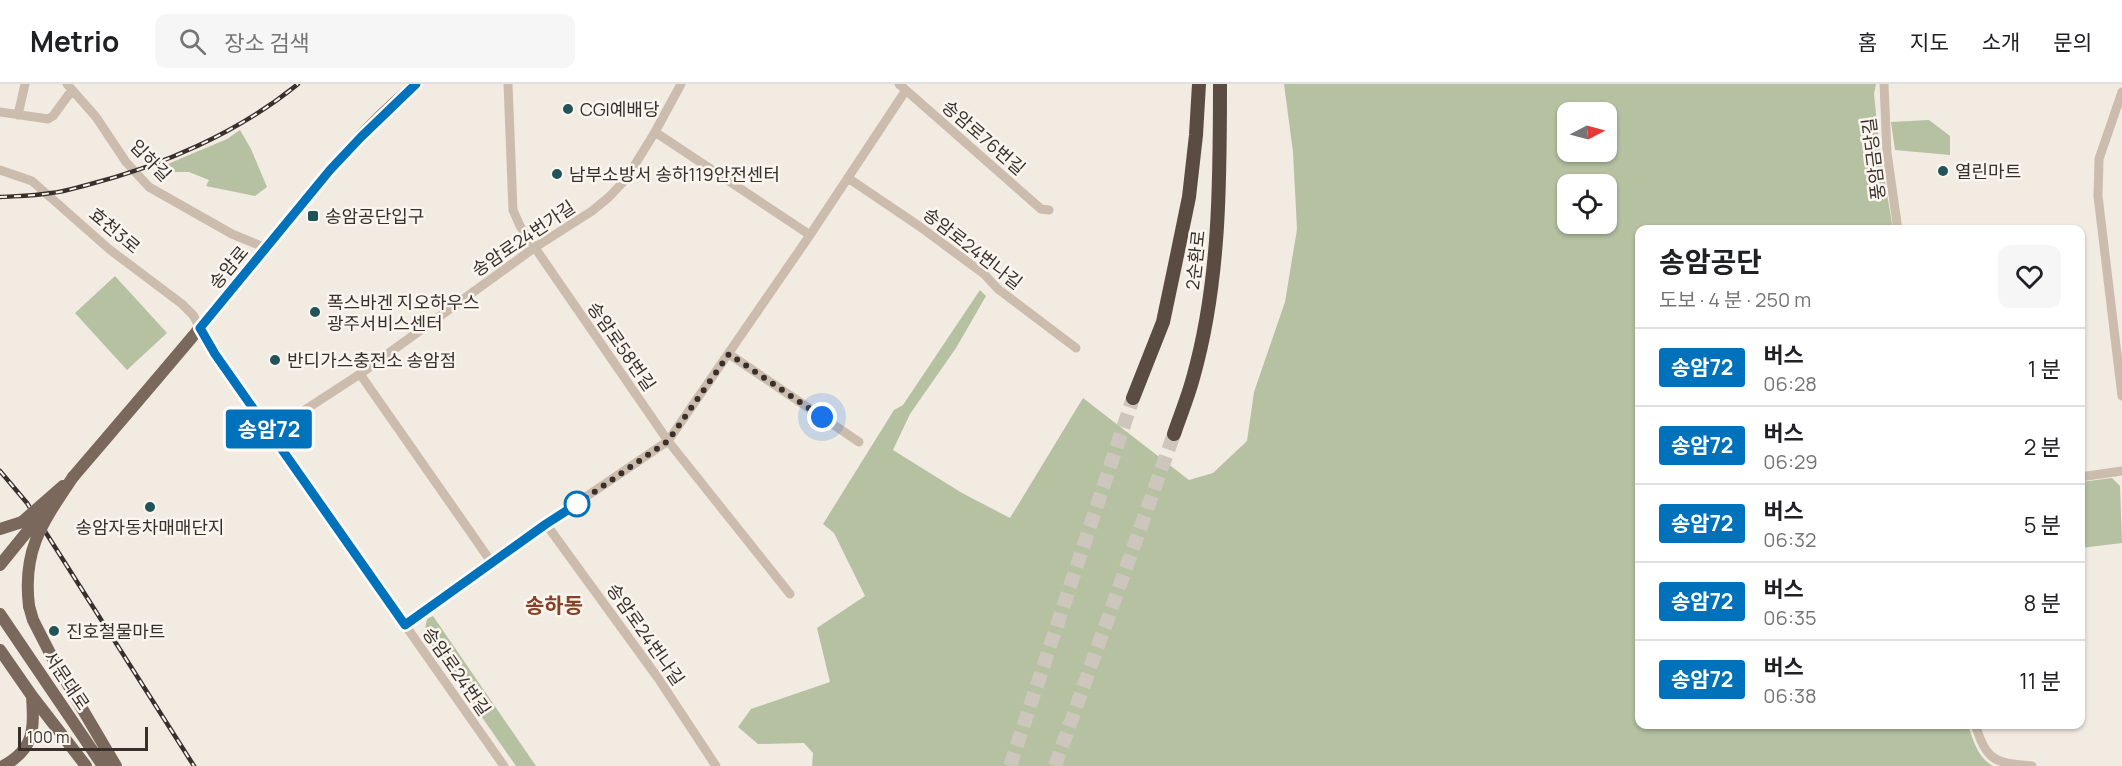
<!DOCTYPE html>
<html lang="ko">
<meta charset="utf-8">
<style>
body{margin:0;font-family:Manrope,"Noto Sans KR",sans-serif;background:#f6f6f6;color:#202124;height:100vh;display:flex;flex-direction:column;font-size:22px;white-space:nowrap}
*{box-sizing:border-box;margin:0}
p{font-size:20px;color:#757577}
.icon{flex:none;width:33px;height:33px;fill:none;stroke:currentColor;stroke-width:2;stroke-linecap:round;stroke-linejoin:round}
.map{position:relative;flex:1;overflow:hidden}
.drawer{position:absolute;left:1635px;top:141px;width:450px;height:504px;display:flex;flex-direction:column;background:#fff;border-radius:12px;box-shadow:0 2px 4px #0004}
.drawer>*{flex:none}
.badge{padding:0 12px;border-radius:4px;font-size:21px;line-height:39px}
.needle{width:39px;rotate:84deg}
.tools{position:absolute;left:1557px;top:18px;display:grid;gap:12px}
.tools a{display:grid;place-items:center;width:60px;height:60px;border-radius:12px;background:#fff;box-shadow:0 2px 4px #0004;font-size:30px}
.scale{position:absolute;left:18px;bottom:15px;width:130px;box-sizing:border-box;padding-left:6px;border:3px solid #39302b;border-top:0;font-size:16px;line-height:21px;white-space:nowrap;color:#39302b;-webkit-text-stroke:4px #faf5ee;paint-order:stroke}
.you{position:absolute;width:30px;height:30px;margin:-15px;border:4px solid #fff;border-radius:50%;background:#1a73e8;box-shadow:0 0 0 9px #1a73e833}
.map>.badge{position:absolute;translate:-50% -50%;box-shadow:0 0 0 3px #fff}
.round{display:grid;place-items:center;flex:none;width:63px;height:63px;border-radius:12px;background:#f6f6f6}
.headline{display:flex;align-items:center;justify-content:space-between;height:102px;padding:0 24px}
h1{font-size:28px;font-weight:700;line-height:45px}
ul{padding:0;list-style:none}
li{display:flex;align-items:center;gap:18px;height:78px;padding:0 24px;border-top:2px solid #e0e0e0}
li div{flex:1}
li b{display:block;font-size:22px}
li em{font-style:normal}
li .badge{min-width:66px;font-weight:700;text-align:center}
header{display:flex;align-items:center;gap:36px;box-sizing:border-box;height:84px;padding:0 30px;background:#fff;border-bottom:2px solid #e0e0e0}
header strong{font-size:28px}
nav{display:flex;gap:33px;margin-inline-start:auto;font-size:21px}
.search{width:420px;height:54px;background:#f6f6f6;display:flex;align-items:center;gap:15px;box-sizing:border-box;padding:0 21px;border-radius:12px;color:#757577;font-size:22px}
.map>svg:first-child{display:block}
.green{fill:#b5c1a1;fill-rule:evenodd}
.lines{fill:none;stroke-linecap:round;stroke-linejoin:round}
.highway-tunnel{stroke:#cdc6bd;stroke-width:14;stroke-dasharray:14 7;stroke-linecap:butt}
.minor{stroke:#cbbcad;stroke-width:9}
.major{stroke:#7a685d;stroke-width:12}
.highway{stroke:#5a4b43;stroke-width:14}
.rail-casing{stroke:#39302b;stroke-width:4.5}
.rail{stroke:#faf5ee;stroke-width:2;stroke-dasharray:7;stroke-linecap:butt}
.major-bridge{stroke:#7a685d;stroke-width:12}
.line-casing{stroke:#fff;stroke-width:14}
.line{stroke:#0072bc;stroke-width:9}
.walk{stroke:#39302b;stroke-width:6;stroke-dasharray:0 10.8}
.poi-dot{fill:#225359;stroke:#faf5ee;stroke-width:2}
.stop-dot{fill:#fff;stroke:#0072bc;stroke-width:3}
.labels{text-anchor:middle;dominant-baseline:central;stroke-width:5;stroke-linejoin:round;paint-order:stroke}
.poi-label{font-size:18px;fill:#39302b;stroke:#faf5ee;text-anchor:start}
.street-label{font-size:18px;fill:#39302b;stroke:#faf5ee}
.quarter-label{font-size:21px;font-weight:bold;fill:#854228;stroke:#faf5ee}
</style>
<header>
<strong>Metrio</strong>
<div class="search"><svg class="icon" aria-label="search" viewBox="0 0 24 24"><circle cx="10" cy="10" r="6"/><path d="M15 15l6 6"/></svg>장소 검색</div>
<nav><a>홈</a><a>지도</a><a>소개</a><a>문의</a></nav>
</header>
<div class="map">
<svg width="2122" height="682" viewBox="0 0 2122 682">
<rect width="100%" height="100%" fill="#f2ebe1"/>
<path class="green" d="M1284 0H1876L1874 10 1880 69 1893 145 1640 146V640L1968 641C1973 656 1978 674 1993 682H812L813 669 804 659 758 660 738 643 751 625 830 598 817 544 865 512 834 449 823 440 894 326 903 321 980 206 986 212 956 264 910 330 893 366 962 409 1010 434 1083 314 1189 396 1213 389 1247 357 1254 308 1285 218 1297 145 1293 68ZM1568 28H1606V68H1568ZM1568 100H1606V140H1568Z
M1929 36 1950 52V71L1895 66 1891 38Z
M240 46 251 65 267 103 255 112 206 102 209 96 189 88H169L163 82 227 55Z
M115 192 167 249 127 286 75 229Z
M2112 394 2120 402 2122 459 2081 464V398Z
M433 532 536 682H516L429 557 424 550 427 535Z"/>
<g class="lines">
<path class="highway-tunnel" d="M1010 682 1133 314
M1055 682 1174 350"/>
<path class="minor" d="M67 0 96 33 126 78 149 103 232 150 266 164
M508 0 513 126 520 142 668 357 790 510
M899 0 1041 125 1049 126
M1884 0 1887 69 1898 146
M2122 8 2099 75 2098 112 2122 312
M0 28 48 35 53 32 72 6
M18 31 25 0
M655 48 810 151
M0 86 32 97 109 165 182 220 193 231 215 270 504 682
M848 94 919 142 984 190 998 205 1076 264
M729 270 859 358
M360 290 492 479
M271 348 360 290 534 164 592 127 609 113 626 95 655 48 681 0
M2080 393 2122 387
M546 440 658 594 716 682
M405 541 546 440 668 357 810 151 906 6
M1975 640C1987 678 1995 679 2032 682"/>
<path class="major" d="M73 393C138 317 203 242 266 164 313 108 358 47 416 0
M0 445 22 438
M29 522 33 536 54 577 116 682
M0 530 103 682
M0 566 32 612 86 682
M3 682C35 665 34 645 32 612"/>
<path class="highway" d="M1133 314 1163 238 1175 181 1189 113 1196 51 1199 0
M1174 350C1180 332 1188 313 1193 294 1220 199 1220 98 1220 0"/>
<defs>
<path id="rail" d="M0 113C17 112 34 112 51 109 63 108 75 104 87 101 161 82 238 49 298 0
M0 387 27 419 194 682"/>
</defs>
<use href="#rail" class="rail-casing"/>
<use href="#rail" class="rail"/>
<path class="major-bridge" d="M22 438 63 402
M0 481 43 428
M29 522C22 465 43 438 73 393"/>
</g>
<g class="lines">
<defs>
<path id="line" d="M416 0 361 53 330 86 200 244 215 270 405 541 546 440 577 420"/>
</defs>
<use href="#line" class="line-casing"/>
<use href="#line" class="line"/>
<path class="walk" d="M577 420 668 357 729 270 822 333"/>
</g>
<g class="poi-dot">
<circle cx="568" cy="25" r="6"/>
<circle cx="1943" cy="87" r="6"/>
<circle cx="557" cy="90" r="6"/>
<rect x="307" y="126" width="12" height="12" rx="3"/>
<circle cx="315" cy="228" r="6"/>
<circle cx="275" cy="276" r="6"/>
<circle cx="150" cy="423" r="6"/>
<circle cx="54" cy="547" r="6"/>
</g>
<circle class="stop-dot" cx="577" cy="420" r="12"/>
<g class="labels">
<g class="poi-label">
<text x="580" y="25">CGI예배당</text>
<text x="1955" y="87">열린마트</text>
<text x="569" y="90">남부소방서 송하119안전센터</text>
<text x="325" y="132">송암공단입구</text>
<text x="327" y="218">폭스바겐 지오하우스<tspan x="327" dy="21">광주서비스센터</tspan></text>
<text x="287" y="276">반디가스충전소 송암점</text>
<text x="150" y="443" text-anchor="middle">송암자동차매매단지</text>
<text x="66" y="547">진호철물마트</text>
</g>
<g class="street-label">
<text transform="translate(984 53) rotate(41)">송암로76번길</text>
<text transform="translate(1873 75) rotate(-97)">풍암금당길</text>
<text transform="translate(151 76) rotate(46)">입하길</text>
<text transform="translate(115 146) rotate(40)">효천3로</text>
<text transform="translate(523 154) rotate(-34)">송암로24번가길</text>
<text transform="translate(973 164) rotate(38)">송암로24번나길</text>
<text transform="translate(1195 176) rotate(-84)">2순환로</text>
<text transform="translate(228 183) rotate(-50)">송암로</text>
<text transform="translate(622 262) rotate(55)">송암로58번길</text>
<text transform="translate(646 550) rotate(55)">송암로24번나길</text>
<text transform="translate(457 587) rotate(55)">송암로24번길</text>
<text transform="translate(67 596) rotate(56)">서문대로</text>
</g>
<g class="quarter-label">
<text x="554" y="521">송하동</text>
</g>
</g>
</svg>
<div class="tools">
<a><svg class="needle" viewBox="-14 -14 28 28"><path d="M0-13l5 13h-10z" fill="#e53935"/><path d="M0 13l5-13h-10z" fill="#757577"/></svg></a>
<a><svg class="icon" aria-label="locate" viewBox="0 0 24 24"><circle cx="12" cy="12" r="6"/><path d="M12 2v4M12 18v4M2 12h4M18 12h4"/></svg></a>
</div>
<div class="scale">100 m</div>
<div class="you" style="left:822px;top:333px"></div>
<b class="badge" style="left:269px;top:345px;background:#0072bc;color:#fff">송암72</b>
<section class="drawer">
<div class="headline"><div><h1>송암공단</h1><p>도보 · 4 분 · 250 m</p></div><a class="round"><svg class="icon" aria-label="heart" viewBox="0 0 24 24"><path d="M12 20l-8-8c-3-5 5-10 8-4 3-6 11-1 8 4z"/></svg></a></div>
<ul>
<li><span class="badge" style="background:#0072bc;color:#fff">송암72</span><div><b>버스</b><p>06:28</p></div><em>1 분</em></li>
<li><span class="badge" style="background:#0072bc;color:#fff">송암72</span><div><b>버스</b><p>06:29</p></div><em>2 분</em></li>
<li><span class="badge" style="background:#0072bc;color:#fff">송암72</span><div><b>버스</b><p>06:32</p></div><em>5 분</em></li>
<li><span class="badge" style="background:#0072bc;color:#fff">송암72</span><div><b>버스</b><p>06:35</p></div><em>8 분</em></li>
<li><span class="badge" style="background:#0072bc;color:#fff">송암72</span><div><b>버스</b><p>06:38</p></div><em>11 분</em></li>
</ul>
</section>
</div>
